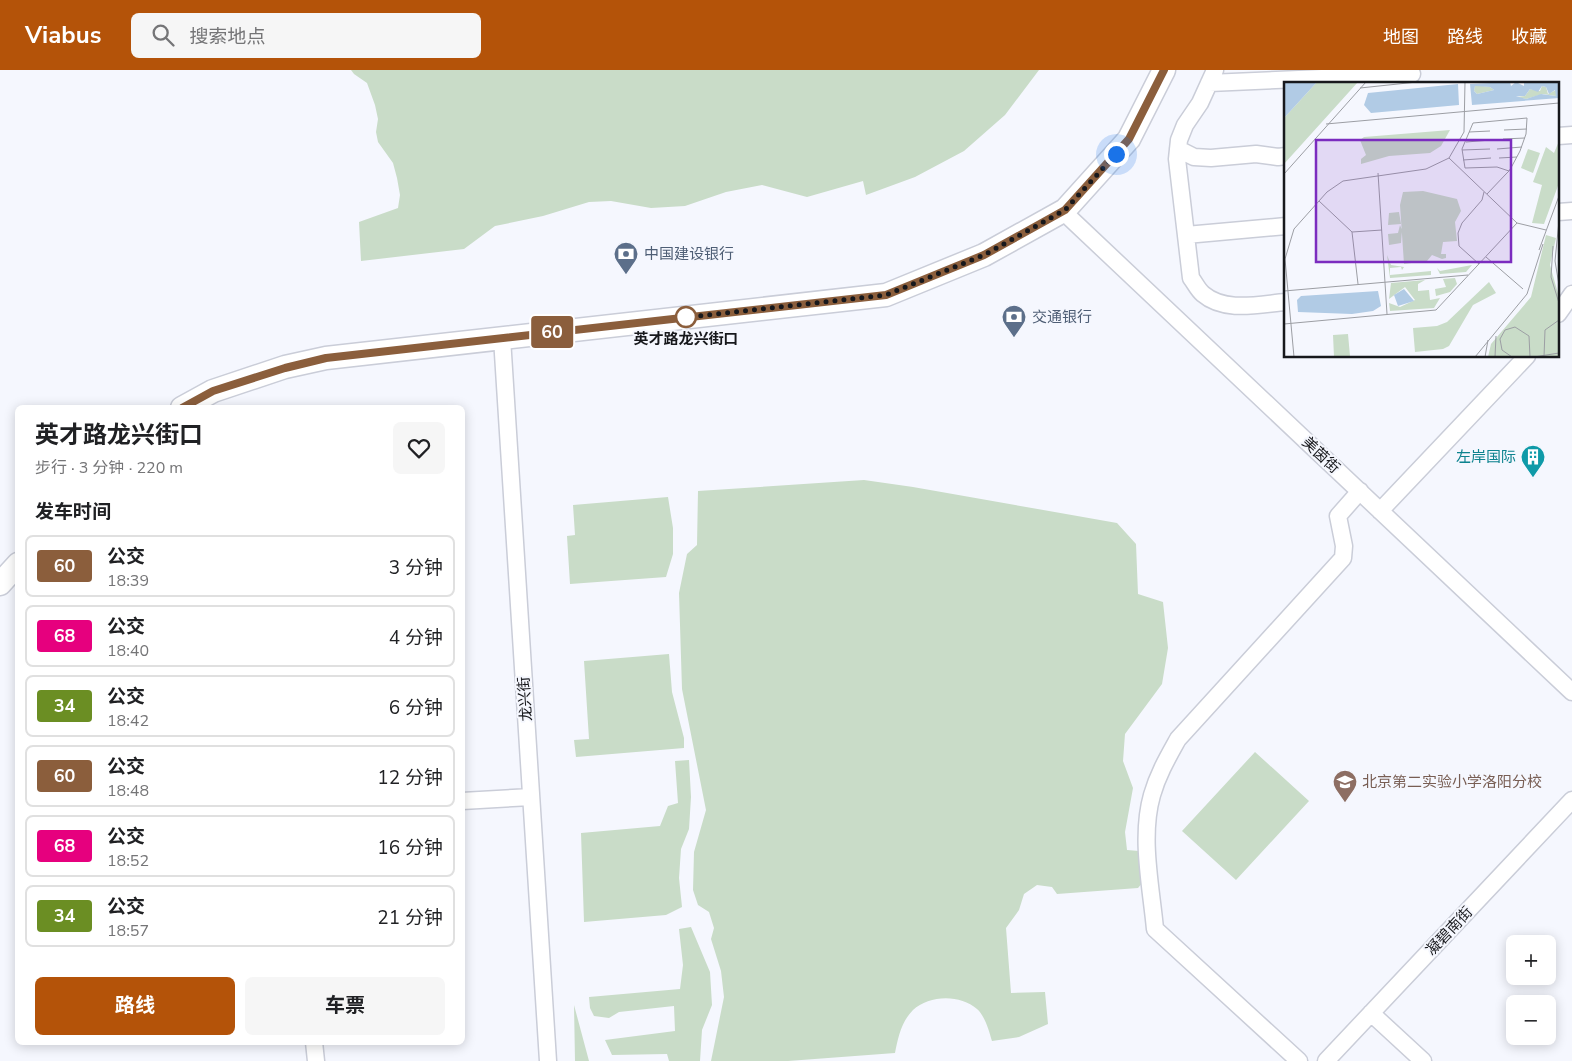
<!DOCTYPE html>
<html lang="zh">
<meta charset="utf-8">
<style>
body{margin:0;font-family:"Nunito Sans","Noto Sans SC",sans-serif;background:#f6f6f6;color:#202124;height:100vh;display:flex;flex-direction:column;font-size:19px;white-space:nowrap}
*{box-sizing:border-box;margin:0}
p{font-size:16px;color:#757577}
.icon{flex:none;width:28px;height:28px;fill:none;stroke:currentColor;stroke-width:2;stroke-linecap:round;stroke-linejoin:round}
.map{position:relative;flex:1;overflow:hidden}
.drawer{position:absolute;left:15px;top:335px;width:450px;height:640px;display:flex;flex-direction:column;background:#fff;border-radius:8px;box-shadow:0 2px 12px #0003}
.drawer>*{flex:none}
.badge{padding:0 10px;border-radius:4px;font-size:18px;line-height:32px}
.controls{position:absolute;left:1506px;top:865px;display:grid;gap:10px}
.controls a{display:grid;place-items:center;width:50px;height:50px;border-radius:8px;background:#fff;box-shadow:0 2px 12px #0003;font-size:25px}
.you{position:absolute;width:25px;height:25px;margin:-12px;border:4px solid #fff;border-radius:50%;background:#1a73e8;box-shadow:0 0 0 8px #1a73e833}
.map>.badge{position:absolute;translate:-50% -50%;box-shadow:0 0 0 2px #fff}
h2{padding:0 20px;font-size:19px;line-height:45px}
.round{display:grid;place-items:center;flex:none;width:52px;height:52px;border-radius:8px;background:#f6f6f6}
.headline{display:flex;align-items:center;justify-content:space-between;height:85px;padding:0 20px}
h1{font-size:24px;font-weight:700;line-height:38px}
.button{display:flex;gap:10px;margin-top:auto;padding:10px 20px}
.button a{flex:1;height:58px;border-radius:8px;background:#b45309;color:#fff;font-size:20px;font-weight:700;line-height:58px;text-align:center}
.button a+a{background:#f6f6f6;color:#202124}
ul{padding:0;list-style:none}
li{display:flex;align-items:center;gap:15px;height:62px;margin:0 10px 8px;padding:0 10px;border:2px solid #e0e0e0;border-radius:8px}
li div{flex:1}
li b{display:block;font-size:19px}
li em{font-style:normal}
li .badge{min-width:55px;font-weight:700;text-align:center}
header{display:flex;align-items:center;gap:30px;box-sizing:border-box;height:70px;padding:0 25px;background:#b45309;color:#fff}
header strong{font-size:24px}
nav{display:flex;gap:28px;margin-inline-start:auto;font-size:18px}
.search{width:350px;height:45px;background:#f6f6f6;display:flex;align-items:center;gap:12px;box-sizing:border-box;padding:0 18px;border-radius:8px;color:#757577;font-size:19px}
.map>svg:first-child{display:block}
.green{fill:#c9dcc8}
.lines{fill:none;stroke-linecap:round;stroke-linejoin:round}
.street-casing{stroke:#cacdd8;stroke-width:19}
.secondary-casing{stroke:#cacdd8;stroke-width:25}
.street{stroke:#fff;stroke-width:16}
.secondary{stroke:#fff;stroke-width:22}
.line-casing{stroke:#fff;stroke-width:11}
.line{stroke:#8b5e3c;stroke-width:8}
.walk{stroke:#17181c;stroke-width:5;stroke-dasharray:0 9}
.stop-dot{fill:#fff;stroke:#8b5e3c;stroke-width:2.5}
.labels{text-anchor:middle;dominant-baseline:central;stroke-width:4;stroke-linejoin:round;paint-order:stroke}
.service-label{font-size:15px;fill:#4e5e75;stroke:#f5f7fe;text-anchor:start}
.stop-label{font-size:15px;font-weight:bold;fill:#17181c;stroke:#f5f7fe}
.street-label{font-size:15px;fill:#17181c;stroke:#f5f7fe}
.culture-label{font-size:15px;fill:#0d838f;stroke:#f5f7fe;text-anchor:end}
.education-label{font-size:15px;fill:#785e54;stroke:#f5f7fe;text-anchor:start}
.inset-road{fill:none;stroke:#9c9ea4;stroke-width:1}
.view{fill:#7b2cbf;fill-opacity:0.15;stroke:#7b2cbf;stroke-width:2.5}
.inset-edge{fill:none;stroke:#17181c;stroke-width:2.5}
</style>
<header>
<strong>Viabus</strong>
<div class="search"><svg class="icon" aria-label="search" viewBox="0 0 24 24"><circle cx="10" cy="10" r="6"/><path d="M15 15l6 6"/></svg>搜索地点</div>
<nav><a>地图</a><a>路线</a><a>收藏</a></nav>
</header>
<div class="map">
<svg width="1572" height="991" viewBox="0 0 1572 991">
<rect width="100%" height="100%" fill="#f5f7fe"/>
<path class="green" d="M351 0H1039L1005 45 964 81 915 107 866 125 863 111 807 127 762 115 726 122 685 136 651 138 611 131 589 132 543 146 495 156 464 179 361 191 359 152 398 138 400 125 397 108 393 93 378 72 376 62 378 49 375 35 367 13 354 4Z
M864 410 913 417 1117 453 1136 474 1138 524 1163 532 1168 578 1162 614 1125 664 1123 691 1133 718 1125 762 1127 780 1139 781 1143 812 1138 818 1057 824 1052 817 1037 815 1024 824 1019 840 1006 858 1011 923 1045 922 1048 954 1019 967 992 971C989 961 985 946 977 939 960 924 929 925 913 940 901 952 898 968 895 983L788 991H711L724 927 721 901 711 869 714 858 709 842 698 835 693 820 694 782 706 740 682 619 679 523 687 484 697 475 698 421Z
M668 427 673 458V484L666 507 570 514 567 466 575 465 573 435Z
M669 584 672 622 684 668V678L576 687 574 670 589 669 584 591Z
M1255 682 1309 731 1236 810 1182 761Z
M689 690 691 727 689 759 681 779 679 808 682 837 666 845 584 852 581 763 660 756 668 736 678 733 675 691Z
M691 857 710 902 712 935 702 960 700 991H669L667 984 612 985 605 970 675 961 674 936 619 942 609 948 594 946 590 938 589 927 680 919 683 895 679 859Z
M574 935 589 991H575Z"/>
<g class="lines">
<defs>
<path id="street" d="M1215 0 1200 33 1185 55 1179 70 1177 89 1191 208C1195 213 1198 220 1203 224 1225 243 1260 234 1286 232
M1209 13 1412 4
M1558 66 1572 65
M1178 79 1194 87 1211 88 1256 84 1278 87 1286 86
M1558 142 1572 141
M1070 148 1572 622
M1186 165 1286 156
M1558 244 1572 224
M502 268 548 991
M1380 441 1527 286
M462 731 531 727
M1371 943 1423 991
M314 972 316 991
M1299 991 1155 859C1151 816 1140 767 1152 725 1158 704 1168 687 1178 669L1343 488 1344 476 1338 446 1360 421
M1326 991 1572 730"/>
<path id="secondary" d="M182 338 213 321 285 297 326 288 886 225 984 185 1065 140 1129 69 1164 0
M0 514 18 494"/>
</defs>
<use href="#street" class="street-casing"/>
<use href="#secondary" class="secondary-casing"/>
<use href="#street" class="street"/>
<use href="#secondary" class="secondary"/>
</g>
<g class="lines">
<defs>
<path id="line" d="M182 338 213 321 285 298 326 288 886 225 984 185 1065 140 1129 69 1164 0"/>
</defs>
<use href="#line" class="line-casing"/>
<use href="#line" class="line"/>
<path class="walk" d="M686 247 680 248 886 225 984 185 1065 140 1116 84"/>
</g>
<defs>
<symbol id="bank-pin" viewBox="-11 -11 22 30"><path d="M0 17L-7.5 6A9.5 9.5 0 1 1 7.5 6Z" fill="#5c6f8a" stroke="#f5f7fe"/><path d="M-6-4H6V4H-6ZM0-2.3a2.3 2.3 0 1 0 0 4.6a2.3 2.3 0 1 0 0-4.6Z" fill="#fff"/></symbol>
<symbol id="building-pin" viewBox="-11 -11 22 30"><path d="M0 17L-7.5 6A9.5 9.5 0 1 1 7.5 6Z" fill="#0f9aa8" stroke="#f5f7fe"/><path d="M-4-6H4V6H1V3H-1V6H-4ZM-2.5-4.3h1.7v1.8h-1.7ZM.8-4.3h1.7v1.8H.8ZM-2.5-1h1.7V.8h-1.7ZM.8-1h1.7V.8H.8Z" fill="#fff"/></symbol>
<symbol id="school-pin" viewBox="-11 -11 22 30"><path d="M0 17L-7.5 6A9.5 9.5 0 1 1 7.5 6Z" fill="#8d6e63" stroke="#f5f7fe"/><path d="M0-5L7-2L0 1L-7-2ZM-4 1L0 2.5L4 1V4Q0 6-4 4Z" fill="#fff"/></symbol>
</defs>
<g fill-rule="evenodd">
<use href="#bank-pin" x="612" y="170" width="28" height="38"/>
<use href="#bank-pin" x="1000" y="233" width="28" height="38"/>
<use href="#building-pin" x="1519" y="373" width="28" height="38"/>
<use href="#school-pin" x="1331" y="698" width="28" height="38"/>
</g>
<circle class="stop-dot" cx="686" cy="247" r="10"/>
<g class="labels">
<g class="service-label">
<text x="644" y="184">中国建设银行</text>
<text x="1032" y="247">交通银行</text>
</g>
<g class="stop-label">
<text x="686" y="269">英才路龙兴街口</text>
</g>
<g class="street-label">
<text transform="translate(1321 385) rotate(43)">美茵街</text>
<text transform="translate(525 629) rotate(-94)">龙兴街</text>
<text transform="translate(1449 861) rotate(-47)">凝碧南街</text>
</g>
<g class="culture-label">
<text x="1516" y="387">左岸国际</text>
</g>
<g class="education-label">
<text x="1362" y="712">北京第二实验小学洛阳分校</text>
</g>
</g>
<g transform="translate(1284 12)">
<rect width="275" height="275" fill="#f5f7fe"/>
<path d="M33 0H74L0 82V36ZM191 3 206 5 210 8 193 12 190 9ZM258 4 262 5 264 12 272 8V14L259 12 242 17 232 15 241 14 246 7 256 9ZM166 48 157 64 146 71 105 74 77 82V77L82 73 76 58 80 55ZM275 59V101L260 142 248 141 258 103 249 100 262 65 270 71ZM244 67 256 71 249 91 237 86ZM139 109 173 117 177 129 171 140 173 159 159 160 157 172H162V176L158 177 148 173 143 179 120 182 116 123 119 110ZM115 130 117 142 104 143 105 131ZM116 143 118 148 117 161 105 163 104 152 114 151ZM262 153 272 156 266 183 275 215V275H204L207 262 247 215ZM103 173 107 183 120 185 118 188 117 185 106 186V193L147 189V193L106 196ZM188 183 182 190 156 192 153 186 156 189ZM171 196 173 202 166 210 152 214 151 207 162 205 159 197ZM141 198 134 202V209L145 208 146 218 156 216 150 226 106 229 105 221 116 225 131 218 121 205 105 217 107 201ZM205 200 212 211 189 223 165 264 159 267 131 270 129 246 153 244 163 240ZM64 252 66 274 50 275 49 253Z" fill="#c9dcc8"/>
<path d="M0 0H33L0 36ZM226 0 227 4 232 0 240 4V0H275V16L188 23 186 2ZM191 4 206 5 210 8 193 12 190 9ZM258 4 262 5 265 12 271 8 272 14 257 12 242 17 232 14H241L246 7 254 10ZM174 2 175 23 87 31 80 23 84 11ZM120 207 130 219 114 224 110 213ZM94 209 97 224 89 229 68 232 14 230 13 218 17 214Z" fill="#b1cbe5" fill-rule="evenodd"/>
<path class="inset-road" d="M76 6 133 0M42 42 275 21M220 48 243 47M185 50 206 49M219 57 241 56M182 60 207 58M213 67 238 65M178 68 206 67M165 76 233 141 262 148M215 76 233 75M179 78 207 76M94 91 103 232M0 92 82 0M203 112 222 92 225 89 228 84 236 69 242 52 243 36 189 41 178 67 181 86 213 85 225 89M35 119 68 150 98 148M275 139 271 179 275 203M68 150 74 202M269 164 267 195 275 221M255 168 275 114M202 175 239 207M195 182 175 164 174 151 178 141 198 118 200 110M0 209 184 193M0 242 152 228 233 141M10 275 1 177 10 147 43 110 59 99 142 87 165 76 180 50 181 0M191 275 243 212 259 162M201 275 204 258M211 275 212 254M228 275 218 268 216 257 221 248 231 245 245 254 246 275M250 275 275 271M260 275 261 248 275 238"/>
<path class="view" d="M32 58H227V180H32Z"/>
<rect width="275" height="275" class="inset-edge"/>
</g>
</svg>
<div class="controls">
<a>+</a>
<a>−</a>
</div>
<div class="you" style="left:1116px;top:84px"></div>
<b class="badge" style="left:552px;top:262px;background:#8b5e3c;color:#fff">60</b>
<section class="drawer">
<div class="headline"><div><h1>英才路龙兴街口</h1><p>步行 · 3 分钟 · 220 m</p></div><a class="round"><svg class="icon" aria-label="heart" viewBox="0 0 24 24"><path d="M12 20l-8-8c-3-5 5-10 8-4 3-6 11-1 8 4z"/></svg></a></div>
<h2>发车时间</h2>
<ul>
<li><span class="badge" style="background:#8b5e3c;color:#fff">60</span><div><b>公交</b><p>18:39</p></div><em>3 分钟</em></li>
<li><span class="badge" style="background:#e6007e;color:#fff">68</span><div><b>公交</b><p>18:40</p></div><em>4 分钟</em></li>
<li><span class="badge" style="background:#6b8e23;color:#fff">34</span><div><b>公交</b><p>18:42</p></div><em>6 分钟</em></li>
<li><span class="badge" style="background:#8b5e3c;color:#fff">60</span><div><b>公交</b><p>18:48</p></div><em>12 分钟</em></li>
<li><span class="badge" style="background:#e6007e;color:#fff">68</span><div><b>公交</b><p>18:52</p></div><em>16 分钟</em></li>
<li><span class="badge" style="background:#6b8e23;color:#fff">34</span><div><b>公交</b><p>18:57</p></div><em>21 分钟</em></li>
</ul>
<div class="button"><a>路线</a><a>车票</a></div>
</section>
</div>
